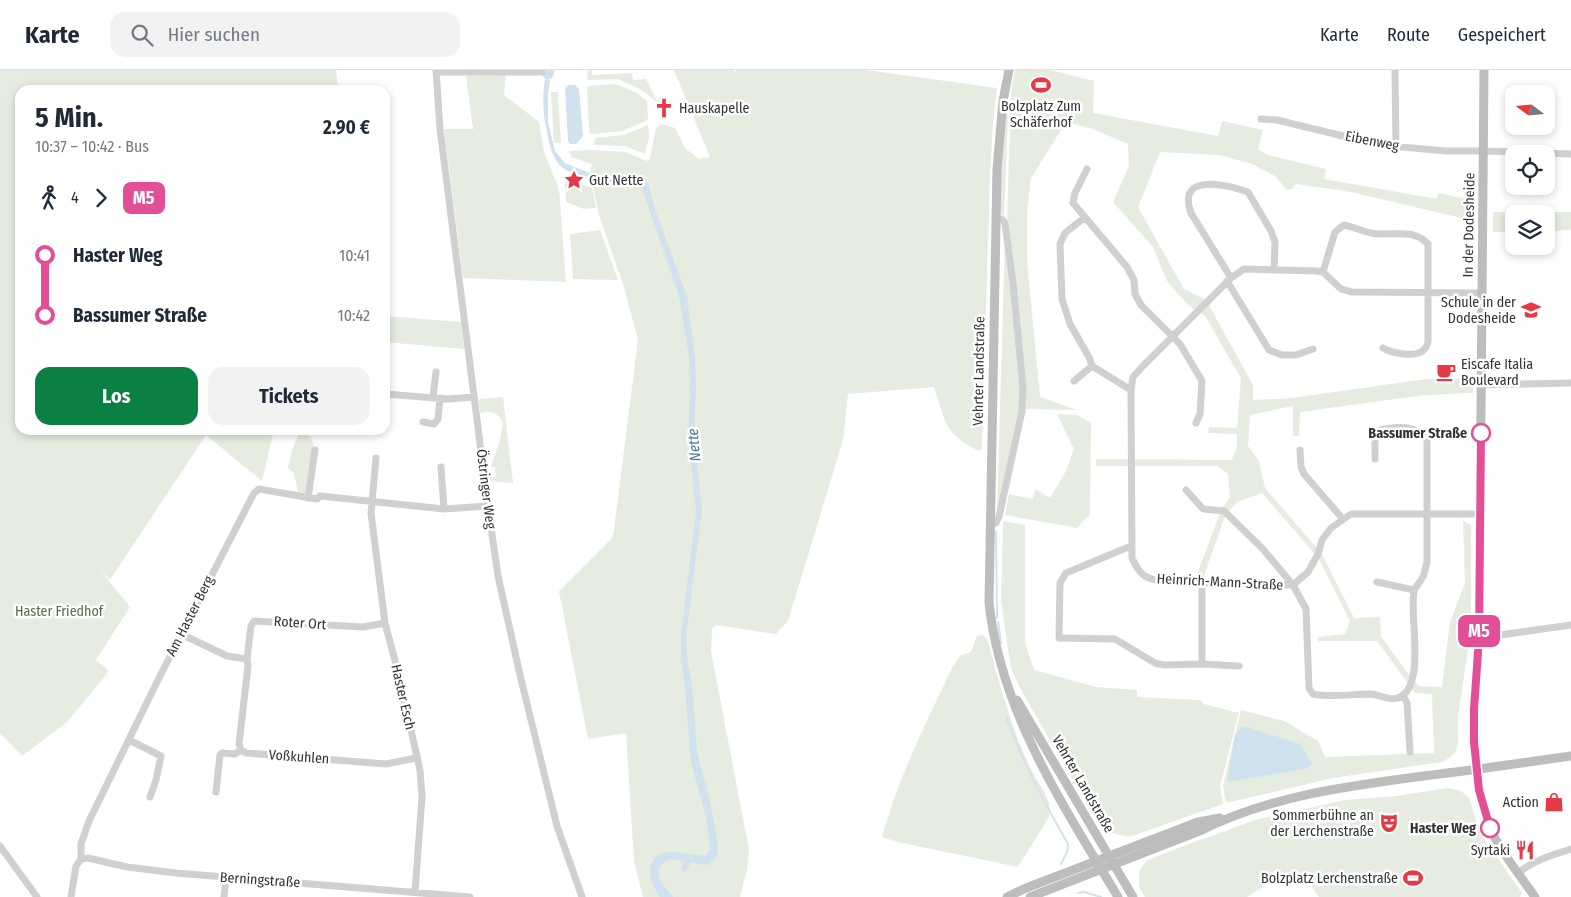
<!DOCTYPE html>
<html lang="de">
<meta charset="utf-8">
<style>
body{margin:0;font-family:"Fira Sans Condensed",sans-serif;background:#f2f2f3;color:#1f2937;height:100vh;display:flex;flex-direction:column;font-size:19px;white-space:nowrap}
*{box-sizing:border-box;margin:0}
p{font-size:16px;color:#747a83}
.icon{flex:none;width:28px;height:28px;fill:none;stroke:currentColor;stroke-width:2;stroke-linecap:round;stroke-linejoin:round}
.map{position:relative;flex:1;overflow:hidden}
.sheet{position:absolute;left:15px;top:15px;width:375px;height:350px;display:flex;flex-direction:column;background:#fff;border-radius:15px;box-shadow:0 2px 8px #0003}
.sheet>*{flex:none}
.badge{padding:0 10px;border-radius:8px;font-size:18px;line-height:32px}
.needle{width:32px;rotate:286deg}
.buttons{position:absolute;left:1505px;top:15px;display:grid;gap:10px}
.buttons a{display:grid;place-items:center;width:50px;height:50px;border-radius:10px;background:#fff;box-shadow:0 2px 8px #0003;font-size:25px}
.map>.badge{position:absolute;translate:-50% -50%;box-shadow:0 0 0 2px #fff}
.legs{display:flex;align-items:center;gap:8px;height:55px;padding:0 20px;font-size:16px}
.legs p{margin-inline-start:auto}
.head{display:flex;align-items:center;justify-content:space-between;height:85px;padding:0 20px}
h1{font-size:28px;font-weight:700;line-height:38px}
.primary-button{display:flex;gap:10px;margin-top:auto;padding:10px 20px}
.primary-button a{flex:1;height:58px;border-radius:15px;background:#0b8043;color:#fff;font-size:20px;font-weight:700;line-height:58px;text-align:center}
.primary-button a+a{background:#f2f2f3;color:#1f2937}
ul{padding:0 20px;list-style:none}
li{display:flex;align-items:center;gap:18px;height:60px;font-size:19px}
li i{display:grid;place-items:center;width:8px;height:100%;margin:0 6px;background:currentColor}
li i::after{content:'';width:12px;height:12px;margin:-6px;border:4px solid;border-radius:50%;background:#fff}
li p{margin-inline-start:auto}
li:first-child i{background:linear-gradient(#0000 50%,currentColor 0)}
li:last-child i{background:linear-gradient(currentColor 50%,#0000 0)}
header{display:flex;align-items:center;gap:30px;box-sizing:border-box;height:70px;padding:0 25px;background:#fff;border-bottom:1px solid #e0e1e3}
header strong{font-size:24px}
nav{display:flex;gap:28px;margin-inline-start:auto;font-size:18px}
.search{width:350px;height:45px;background:#f2f2f3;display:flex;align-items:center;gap:12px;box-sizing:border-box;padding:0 18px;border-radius:15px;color:#747a83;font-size:19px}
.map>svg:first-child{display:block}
.green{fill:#e6ecdf}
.water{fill:#cfe2ee}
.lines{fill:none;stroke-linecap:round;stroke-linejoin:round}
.stream{stroke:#cfe2ee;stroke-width:2}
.river{stroke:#cfe2ee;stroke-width:11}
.street{stroke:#d0d0d0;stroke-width:7}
.secondary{stroke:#bdbdbd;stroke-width:9}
.line-1-casing{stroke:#fff;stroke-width:11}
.line-1{stroke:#e24f97;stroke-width:8}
.stop-1-dot{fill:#fff;stroke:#e24f97;stroke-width:2.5}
.labels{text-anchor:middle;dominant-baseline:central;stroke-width:5;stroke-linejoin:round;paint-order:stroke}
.poi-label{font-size:14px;fill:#333;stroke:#fff;text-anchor:end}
.street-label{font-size:14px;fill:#333;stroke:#fff}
.stop-label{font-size:14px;font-weight:bold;fill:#333;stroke:#fff;text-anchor:end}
.park-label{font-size:14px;fill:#56703f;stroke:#fff}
.water-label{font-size:15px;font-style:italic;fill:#3f7597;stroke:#fff}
</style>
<header>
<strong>Karte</strong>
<div class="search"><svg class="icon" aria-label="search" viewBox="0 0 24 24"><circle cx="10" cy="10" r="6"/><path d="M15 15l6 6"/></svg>Hier suchen</div>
<nav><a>Karte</a><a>Route</a><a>Gespeichert</a></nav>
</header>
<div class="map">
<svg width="1571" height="827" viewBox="0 0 1571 827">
<rect width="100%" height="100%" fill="#fff"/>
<path class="green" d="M0 0H336L338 20H20V360H274L262 411 206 365 110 510 100 500 130 537 96 590 109 601 67 652 22 686 0 663Z
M588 0H592V5L632 3 633 10 646 9 658 33 640 19 618 9 589 10 587 9Z
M674 0H734L735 2 736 0H866L997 18 993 52 990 105 982 378 979 381C943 363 946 352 934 317L848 324 843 370 788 551 776 564 716 555 712 559 711 581 749 780 747 799 740 827H643L634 791 626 663 588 669 559 521 613 467 638 270 623 214 599 145 590 102 592 94 571 87 569 81 590 80 625 82 647 91 650 88 656 58 662 54 675 58 685 78 699 89 710 87Z
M1015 0H1050L1094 11 1093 43 1218 66 1222 51 1263 60 1258 79 1268 85 1326 99 1324 109 1437 129 1438 123 1475 131 1474 151 1351 122 1296 114 1292 119H1286L1275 106 1252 94 1220 85 1160 82 1138 137 1184 219 1206 230 1253 315V330L1292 328 1426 309 1473 308V323L1425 325 1300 342 1299 366H1293V336L1250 345 1248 376 1259 391 1265 418 1322 484 1354 548 1380 547 1381 566 1409 605 1419 616 1442 617 1450 552 1465 513 1463 451 1471 455V559L1458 646V669L1457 679 1451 687 1442 692 1333 708 1226 733 1223 716 1241 640 1284 651 1318 671 1325 687 1434 683 1432 624 1415 623 1377 571H1318V567L1345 564 1350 551 1319 489 1262 423 1237 432 1225 446 1203 509H1195L1222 438 1230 428 1228 404 1218 396H1096V389L1232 390 1237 377V364L1208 363 1209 357 1237 358 1241 308 1205 246 1188 235 1167 211 1153 177 1113 132 1129 96 1128 74 1093 59 1066 52 1031 108 1027 141V191L1040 327 1077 340 1019 339 997 444 1005 167 1007 154 1011 21Z
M506 5 504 25 539 52 544 82 559 119 566 212 463 208 444 59H473L466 6Z
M616 14 637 23 647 31 648 50 622 61 593 64 589 62 587 18 589 16Z
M558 22 561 73H554L551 22Z
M1006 37 1008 48 1004 147 1000 142 1001 99Z
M648 55 649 67 645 84 625 76 594 75 595 68 624 65Z
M565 111H571L592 118 596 138 584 139 566 132Z
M1493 142H1571V160L1546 161V144H1514V162H1493Z
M600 160 618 210 573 209 570 164Z
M385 246 461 252 464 279 385 272Z
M503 327 513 413 489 411V408L496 407 495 397H491V396L500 370 503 353C498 342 491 340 480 343L479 329Z
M1057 344 1077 345 1091 353 1090 444 1077 458 1005 445 1009 424 1033 429 1035 419 1050 428 1066 401 1074 379Z
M299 363 310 366C318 375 308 411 306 423L298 422 294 403 288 398 292 380Z
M1003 451 1025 455V573L1034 600 1096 617 1137 620V627L1201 630 1204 634 1239 643 1220 716 1223 734 1132 766C1115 766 1108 762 1096 750L1020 618 1011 599 1001 531Z
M983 565 987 569C1000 614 1012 663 1034 705 1041 718 1054 732 1049 747L1018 797 898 772 882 767C898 708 926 653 952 598L961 585 971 582 977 566Z
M1448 718 1461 721 1469 728 1480 763 1522 823 1520 827H1319C1312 819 1311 811 1304 804L1279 807 1247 827H1145L1139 817V802L1146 791 1170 781 1258 749 1345 730 1396 726Z"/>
<path class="water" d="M545 9 550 10 548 24V52L555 81 565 93 600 107 648 113 656 142 687 227 695 286 696 318 694 361 702 439 686 568 688 595 692 614 697 682 709 727 718 773 717 786 709 794 705 795 691 792 687 800 683 802 682 800 684 792C675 786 659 790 659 803 658 812 668 820 673 827H660C654 817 647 806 651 794 661 771 689 788 706 785L709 781 710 774 706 747 691 692 685 619 681 587V565L696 441 688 363 690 319 689 287 679 226 642 118C618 115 602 114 579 105 573 103 566 101 562 97 552 89 549 73 547 62 543 44 542 27 545 9Z
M568 15H575L579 19 583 66 576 74H570L568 71 565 18Z
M1244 656 1300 674 1312 694 1305 699 1227 712 1235 664Z"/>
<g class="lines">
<path class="stream" d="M996 462 997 548
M998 552 1001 573
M1006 646C1022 691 1044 732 1068 774L1067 782 1061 794
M1078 823 1084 822 1101 827"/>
<path class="river" d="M548 4 549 0"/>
<path class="street" d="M436 0 440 59 488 436 498 506 520 605 557 756 582 827
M1395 0 1396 77
M436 2H542
M1261 49 1277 50 1380 75 1446 81H1484L1571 84
M1087 99 1075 123 1073 133 1127 197 1134 210 1135 224 1141 235 1180 274 1202 311 1200 344 1196 353
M1084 148 1065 163 1060 174 1062 229 1070 254 1090 289 1092 296 1131 320
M1323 202 1335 162 1344 155C1353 157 1362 161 1371 163 1391 167 1412 157 1428 174V272C1427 276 1425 280 1421 282 1412 287 1391 283 1383 278
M1231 208 1191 143C1176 102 1227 115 1248 122L1271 161 1275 172 1274 199
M1227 211 1269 280 1282 285H1296L1313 279
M1074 311 1092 296
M1481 315 1571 313
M385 324 448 329 474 327
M433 327 436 302
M423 352 434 354 438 349 440 328
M1300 380 1301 397 1304 404 1342 448
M376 388 371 443 385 553 397 598 420 700 422 727 415 822
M441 397 444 439
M1186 420 1203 439 1224 441 1262 478 1293 515 1306 539 1309 618 1313 624C1332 628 1352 624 1371 624 1381 625 1388 631 1398 628 1427 617 1409 546 1414 521 1415 517 1420 513 1422 508 1425 504 1425 498 1427 493V366C1410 355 1400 356 1380 360L1375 369V389
M308 428 315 380
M1480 444H1351L1331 458 1322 470 1318 484 1308 502 1293 515 1165 512C1146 509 1140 506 1132 488L1131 320 1133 307 1141 298 1231 208 1244 199 1317 201 1323 202 1341 219 1352 222 1481 223
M990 455 996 453 999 447 1022 341 1023 318 1013 213 1005 154 1003 150 996 147
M1131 476 1066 503 1060 513 1059 568 1115 569 1155 593 1164 595 1202 594 1239 596
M1202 512V594
M1377 512 1414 520
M181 564 227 586 247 589
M1479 568 1571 555
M1403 625 1407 633 1410 682
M129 670 161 686 156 710 150 727
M241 680 239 674 248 596 247 589 251 556 254 551 363 557 385 553
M216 722 220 685 222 683 235 684 241 680 246 683 386 694 416 688
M0 776 37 827
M81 789 88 788 127 797 176 803 470 827
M1518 803C1534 790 1552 785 1571 779
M71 827 76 796 81 789V774L89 751 159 608 254 423 259 419 317 429 320 426 444 439 488 436
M224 827 226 808"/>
<path class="secondary" d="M1009 0 1003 31 997 99 989 532C1000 641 1063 735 1118 827
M1484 0 1479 568C1475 625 1468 682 1484 738 1486 746 1487 753 1491 760 1502 784 1520 805 1535 827
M1017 630 1133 827
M1007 827 1026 818 1198 752 1220 748
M1030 827 1202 760C1270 726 1348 716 1423 706 1473 700 1522 693 1571 686"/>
</g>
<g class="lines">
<defs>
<path id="line-1" d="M1481 363 1479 568 1474 639V672L1479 720 1490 758"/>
</defs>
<use href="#line-1" class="line-1-casing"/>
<use href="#line-1" class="line-1"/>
</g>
<defs>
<symbol id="stadium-bare" viewBox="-9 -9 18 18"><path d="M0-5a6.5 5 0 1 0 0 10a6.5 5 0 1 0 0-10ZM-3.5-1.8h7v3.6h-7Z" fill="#e63946" stroke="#fff" stroke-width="2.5" paint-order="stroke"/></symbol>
<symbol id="church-bare" viewBox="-9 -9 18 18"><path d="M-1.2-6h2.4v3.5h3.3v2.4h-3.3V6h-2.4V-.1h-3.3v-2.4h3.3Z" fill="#e63946" stroke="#fff" stroke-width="2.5" paint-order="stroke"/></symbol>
<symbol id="sight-bare" viewBox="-9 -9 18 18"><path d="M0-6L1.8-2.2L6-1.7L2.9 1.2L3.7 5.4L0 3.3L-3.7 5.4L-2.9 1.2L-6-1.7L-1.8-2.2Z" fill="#e63946" stroke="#fff" stroke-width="2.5" paint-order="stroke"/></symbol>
<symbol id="school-bare" viewBox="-9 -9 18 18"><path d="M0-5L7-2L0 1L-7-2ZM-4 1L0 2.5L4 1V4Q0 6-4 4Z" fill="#e63946" stroke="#fff" stroke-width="2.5" paint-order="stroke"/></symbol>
<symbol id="cafe-bare" viewBox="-9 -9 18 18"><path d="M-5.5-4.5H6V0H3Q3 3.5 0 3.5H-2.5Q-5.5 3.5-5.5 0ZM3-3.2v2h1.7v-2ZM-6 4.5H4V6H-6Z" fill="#e63946" stroke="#fff" stroke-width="2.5" paint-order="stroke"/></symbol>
<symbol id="shop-bare" viewBox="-9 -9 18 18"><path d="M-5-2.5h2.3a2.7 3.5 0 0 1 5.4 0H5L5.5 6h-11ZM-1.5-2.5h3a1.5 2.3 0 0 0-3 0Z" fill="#e63946" stroke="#fff" stroke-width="2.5" paint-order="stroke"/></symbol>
<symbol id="theatre-bare" viewBox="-9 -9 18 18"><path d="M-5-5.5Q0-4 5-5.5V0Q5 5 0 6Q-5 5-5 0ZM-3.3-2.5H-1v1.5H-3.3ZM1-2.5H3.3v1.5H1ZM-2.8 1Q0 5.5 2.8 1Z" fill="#e63946" stroke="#fff" stroke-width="2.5" paint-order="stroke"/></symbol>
<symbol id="restaurant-bare" viewBox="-9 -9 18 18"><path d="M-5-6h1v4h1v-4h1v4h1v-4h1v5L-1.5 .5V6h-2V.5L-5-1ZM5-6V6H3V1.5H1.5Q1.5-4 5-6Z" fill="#e63946" stroke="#fff" stroke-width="2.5" paint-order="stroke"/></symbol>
</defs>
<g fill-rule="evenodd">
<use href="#stadium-bare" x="1027" y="1" width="28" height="28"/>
<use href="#church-bare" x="650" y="24" width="28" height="28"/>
<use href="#sight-bare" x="560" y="96" width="28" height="28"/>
<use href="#school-bare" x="1517" y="226" width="28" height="28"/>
<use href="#cafe-bare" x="1432" y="288" width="28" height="28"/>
<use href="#shop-bare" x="1540" y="718" width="28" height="28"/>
<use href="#theatre-bare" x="1375" y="739" width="28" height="28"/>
<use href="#restaurant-bare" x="1511" y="766" width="28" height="28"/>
<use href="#stadium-bare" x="1399" y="794" width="28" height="28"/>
</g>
<g class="stop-1-dot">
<circle cx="1481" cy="363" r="9"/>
<circle cx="1490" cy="758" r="9"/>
</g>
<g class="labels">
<g class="poi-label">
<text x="1041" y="36" text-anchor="middle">Bolzplatz Zum<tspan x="1041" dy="16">Schäferhof</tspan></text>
<text x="679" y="38" text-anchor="start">Hauskapelle</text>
<text x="589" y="110" text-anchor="start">Gut Nette</text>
<text x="1516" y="232">Schule in der<tspan x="1516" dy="16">Dodesheide</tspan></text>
<text x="1461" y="294" text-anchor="start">Eiscafe Italia<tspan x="1461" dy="16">Boulevard</tspan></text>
<text x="1539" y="732">Action</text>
<text x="1374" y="745">Sommerbühne an<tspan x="1374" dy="16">der Lerchenstraße</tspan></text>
<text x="1510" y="780">Syrtaki</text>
<text x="1398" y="808">Bolzplatz Lerchenstraße</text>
</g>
<g class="street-label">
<text transform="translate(1372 71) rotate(11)">Eibenweg</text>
<text transform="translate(1469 155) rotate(-89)">In der Dodesheide</text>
<text transform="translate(979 301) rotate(-89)">Vehrter Landstraße</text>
<text transform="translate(486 419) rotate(83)">Östringer Weg</text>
<text transform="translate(1220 512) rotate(3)">Heinrich-Mann-Straße</text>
<text transform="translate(190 546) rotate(-63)">Am Haster Berg</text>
<text transform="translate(300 553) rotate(4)">Roter Ort</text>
<text transform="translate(403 627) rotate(77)">Haster Esch</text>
<text transform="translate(299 687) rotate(4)">Voßkuhlen</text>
<text transform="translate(1083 714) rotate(60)">Vehrter Landstraße</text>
<text transform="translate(260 810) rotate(4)">Berningstraße</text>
</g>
<g class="stop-label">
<text x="1467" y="363">Bassumer Straße</text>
<text x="1476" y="758">Haster Weg</text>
</g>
<g class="park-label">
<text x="59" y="541">Haster Friedhof</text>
</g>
<g class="water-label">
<text transform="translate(694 375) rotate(-95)">Nette</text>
</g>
</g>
</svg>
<div class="buttons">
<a><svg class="needle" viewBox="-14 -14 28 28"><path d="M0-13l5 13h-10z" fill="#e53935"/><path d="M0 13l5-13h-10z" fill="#747a83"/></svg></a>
<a><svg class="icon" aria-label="locate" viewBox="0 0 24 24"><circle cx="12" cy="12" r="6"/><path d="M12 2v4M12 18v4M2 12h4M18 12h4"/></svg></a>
<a><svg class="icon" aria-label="layers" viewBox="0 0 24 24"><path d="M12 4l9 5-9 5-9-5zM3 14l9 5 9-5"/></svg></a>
</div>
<b class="badge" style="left:1479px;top:561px;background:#e24f97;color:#fff">M5</b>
<section class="sheet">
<div class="head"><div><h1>5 Min.</h1><p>10:37 – 10:42 · Bus</p></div><b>2.90 €</b></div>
<div class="legs"><svg class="icon" aria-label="walk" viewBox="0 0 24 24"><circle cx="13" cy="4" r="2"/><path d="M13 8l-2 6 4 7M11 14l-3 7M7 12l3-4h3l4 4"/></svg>4<svg class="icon" aria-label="forward" viewBox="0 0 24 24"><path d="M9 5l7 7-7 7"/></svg><b class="badge" style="background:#e24f97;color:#fff">M5</b></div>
<ul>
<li><i style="color:#e24f97"></i><b>Haster Weg</b><p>10:41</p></li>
<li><i style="color:#e24f97"></i><b>Bassumer Straße</b><p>10:42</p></li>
</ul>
<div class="primary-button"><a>Los</a><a>Tickets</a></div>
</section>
</div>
